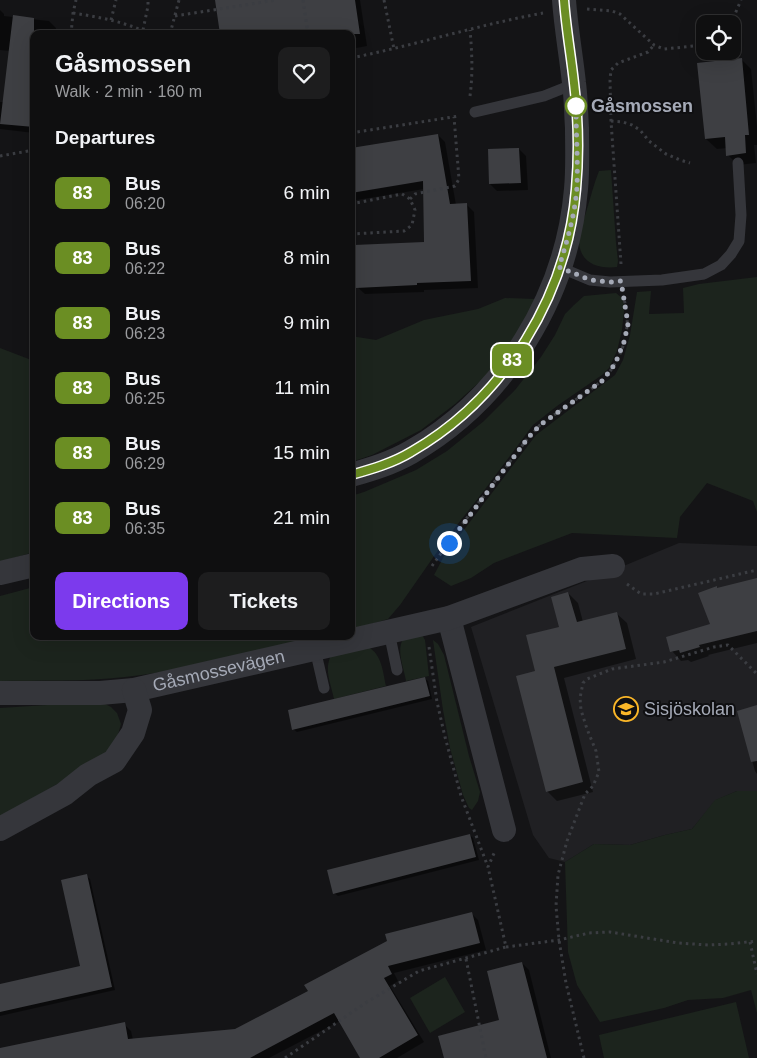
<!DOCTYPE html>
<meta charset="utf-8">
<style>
body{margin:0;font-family:Helvetica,sans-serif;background:#1d1d1e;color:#f1f3f6;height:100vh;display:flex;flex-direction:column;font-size:19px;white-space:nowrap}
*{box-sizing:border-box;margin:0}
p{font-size:16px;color:#9b9c9f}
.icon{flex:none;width:28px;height:28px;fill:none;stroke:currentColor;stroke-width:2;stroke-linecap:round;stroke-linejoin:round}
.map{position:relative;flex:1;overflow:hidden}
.drawer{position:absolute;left:30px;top:30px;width:325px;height:610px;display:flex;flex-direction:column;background:#0f0f10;border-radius:10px;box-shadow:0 5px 20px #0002,0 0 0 1px #2f2f30}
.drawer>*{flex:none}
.badge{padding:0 10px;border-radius:8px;font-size:18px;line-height:32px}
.buttons{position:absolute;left:696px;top:15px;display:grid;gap:10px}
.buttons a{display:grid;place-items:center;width:45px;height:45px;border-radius:10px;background:#0f0f10;box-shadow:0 5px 20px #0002,0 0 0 1px #2f2f30;font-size:25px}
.you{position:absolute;width:25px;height:25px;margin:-12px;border:4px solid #fff;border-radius:50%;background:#1a73e8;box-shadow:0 0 0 8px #1a73e833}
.map>.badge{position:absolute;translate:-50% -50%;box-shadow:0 0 0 2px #fff}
h2{padding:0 25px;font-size:19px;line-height:45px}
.round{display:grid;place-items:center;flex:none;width:52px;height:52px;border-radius:10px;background:#1d1d1e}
.overview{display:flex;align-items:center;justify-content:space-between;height:85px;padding:0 25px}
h1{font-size:24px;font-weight:600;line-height:38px}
.primary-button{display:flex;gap:10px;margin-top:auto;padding:10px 25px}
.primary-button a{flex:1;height:58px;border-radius:10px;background:#7c3aed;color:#fff;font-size:20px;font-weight:600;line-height:58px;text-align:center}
.primary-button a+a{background:#1d1d1e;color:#f1f3f6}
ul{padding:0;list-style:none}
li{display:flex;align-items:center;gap:15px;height:65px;padding:0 25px}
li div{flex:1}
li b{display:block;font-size:19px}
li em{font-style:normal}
li .badge{min-width:55px;font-weight:700;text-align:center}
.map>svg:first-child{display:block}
.built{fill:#202023}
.green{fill:#1c241d}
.shadow{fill:#0007}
.building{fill:#3e3f43}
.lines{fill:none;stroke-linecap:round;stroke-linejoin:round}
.path{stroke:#3b3d42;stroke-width:3;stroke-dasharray:2.5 4;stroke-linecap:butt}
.service{stroke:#35363b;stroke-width:11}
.minor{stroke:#35363b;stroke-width:24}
.line-casing{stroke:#fff;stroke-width:11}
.line{stroke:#6b8e23;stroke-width:8}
.walk{stroke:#a5aab7;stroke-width:5;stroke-dasharray:0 9}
.stop-dot{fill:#fff;stroke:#6b8e23;stroke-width:2.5}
.labels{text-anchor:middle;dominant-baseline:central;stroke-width:4;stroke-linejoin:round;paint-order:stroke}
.stop-label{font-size:18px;font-weight:bold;fill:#a5aab7;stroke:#0f0f11;text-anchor:start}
.street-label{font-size:18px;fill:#a5aab7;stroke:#0f0f11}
.poi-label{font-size:18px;fill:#a5aab7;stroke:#0f0f11;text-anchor:start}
</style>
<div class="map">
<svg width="757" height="1058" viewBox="0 0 757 1058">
<rect width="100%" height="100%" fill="#141416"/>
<path class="built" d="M679 543 757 546V791H737L716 800 692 829 665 835 630 845 594 844 565 862 549 858 533 835 471 627 597 577Z"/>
<path class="green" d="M611 170 616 243 618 261 617 267C599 269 581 264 579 243 579 232 584 219 587 209 591 196 594 183 599 171Z
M757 277V512L753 501 707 483 680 517 677 538 572 533 494 563 471 578 451 586 434 575 444 556 536 435 615 375 623 360 630 335 637 292 651 291 649 314 684 313 683 288 699 284Z
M616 293 622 298 624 305V311L622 330 617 351 609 368 602 375 557 406 533 425 483 492 446 539 400 605 388 619 351 630V496L364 492 416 470 447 451 484 421 515 390 541 357 555 335 565 314 574 305 584 296Z
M505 298 535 299 524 323 486 376 455 404 421 430 372 455 351 462V336L376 340 424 320 478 309Z
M0 348 34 361V552L0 562Z
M34 587V636H330C262 651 194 669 125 677 83 682 42 680 0 681V596Z
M422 635 425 640 429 676 406 681C404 668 396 651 403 639Z
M433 640 438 644 444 655 469 756 480 792 478 801 472 810 469 808 463 795 450 748 443 710Z
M368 647C382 654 383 673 386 686L334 699C331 684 323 668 332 654Z
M78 703H103L111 707 117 713 121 724 117 738 106 756 0 817V708Z
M737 791H757V1013L751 990 723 998 688 1000 664 1008 600 1022 577 985 568 952 565 862 594 844 630 845 665 835 692 829 715 800Z
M445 977 465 1012 430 1033 410 998Z
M736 1002 749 1058H604L599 1035Z"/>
<path class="shadow" d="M215 0H360L367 46 351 49V34Z
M0 10 4 14V16L49 21 56 28 55 34H34V133L0 129V102H4L10 51 0 50Z
M741 59 751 69 757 126V145H754L756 163 738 165 728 155 727 148 717 149 706 139 699 64Z
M438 135 445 142 456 205H467L474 212 478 288 424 290V292L365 294 357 287V285L351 286V247L426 243 424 189 351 201V149Z
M519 149 526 156 528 190 497 191 490 184Z
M757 579V643L708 655 709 656 691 662 688 660 681 661 672 651 711 625 718 589Z
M568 593 578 603 583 622 616 613 627 623 636 659 564 678 593 792 557 801 547 791 537 672 560 628Z
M424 678 428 681 432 699 297 732 293 729Z
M757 707V774L755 771 739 712Z
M470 835 473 838 479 860 338 896 334 893Z
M86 876 90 879 115 990 0 1016V986L81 967Z
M471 913 478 920 486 950 394 973 398 981 390 986 424 1042 397 1058H359H361L340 1021 269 1058H22L124 1024 131 1031 133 1040 236 1031Z
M522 963 529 970 551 1058H445L501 1021Z"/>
<path class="building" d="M215 0H355L360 34H220Z
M13 15 34 18V127L0 124Z
M742 58 749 135H745L746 153 726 156 725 137 705 139 697 63Z
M438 134 450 204 467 203 471 281 417 283V285L356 288 354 245 424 242 423 181 351 193V148Z
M519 148 521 183 489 184 488 149Z
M757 578V631L699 645 700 647 680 653 679 650 670 652 666 637 710 624 698 593 717 586V588Z
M568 592 577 622 617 612 626 649 554 667 583 782 546 792 516 676 535 671 526 635 559 627 551 597Z
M425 677 430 696 292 730 288 710Z
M757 705V761L751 762 737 711Z
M470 834 476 857 333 894 327 870Z
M87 874 112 987 0 1012V984L80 966 61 880Z
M472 912 480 943 388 966 392 974 384 978 418 1035 379 1058H360L334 1013 250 1058H0V1048L125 1022 128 1039 235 1029 308 991 304 985 387 941 385 934Z
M522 962 547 1058H444L438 1036 499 1020 487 971Z"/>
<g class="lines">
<path class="path" d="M303 0 308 34
M384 0 394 49
M587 9 612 11 620 14 654 45 664 49 694 46 705 43
M73 13C99 17 126 22 150 34
M175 16 276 0
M111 20 116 0
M730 24 735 14 741 0
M143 30 148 6V0
M71 34 73 13 76 0
M170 34 179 0
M351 58C416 45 478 25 543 13
M470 96C473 74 472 52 470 30
M611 121 623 122 632 125 640 130 649 141 666 154 680 160 690 163
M351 133 459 116
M0 156 34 150
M410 199 415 194 455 186 459 179 454 117
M351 204 402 194 410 199 415 210 412 225 404 231 351 234
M621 264 611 121 610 80 611 70 618 63 648 52 654 45
M432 566 457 531 528 438 540 425 602 381C616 366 626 346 627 325 628 316 625 306 624 297
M627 584 641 594H654L757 570
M429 647 437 702 445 737 461 796 488 867
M750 942 757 974
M506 947 559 940 589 933 610 932 678 943 708 945 729 944 757 941
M466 959 486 1058
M285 1058 367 1002 419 971 506 947 488 867 495 851
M584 1058 566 983 559 940 556 906 558 875 567 841 585 794 593 786 599 772 596 751 587 729 581 710 580 698 583 683 587 679 612 669 664 662 714 647 728 645 757 674"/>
<path class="service" d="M475 112 544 96 574 84
M559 267 590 280 610 282 662 280 704 274 721 265 731 254 739 241 741 215 738 163
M389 632 397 670
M315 649 324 688"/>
<g class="minor">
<path d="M351 475C372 469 392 463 411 452 505 398 567 296 576 189 578 169 577 148 577 128 576 113 576 98 574 83 571 55 566 28 564 0"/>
<path d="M0 573 34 565"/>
<path d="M449 618 504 830"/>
<path id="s1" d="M0 693H100L134 690 449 618 582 569 613 566"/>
<path d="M0 829 64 794 88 775 114 761 133 733 140 710 134 690"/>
</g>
</g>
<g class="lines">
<defs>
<path id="line" d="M351 475C372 469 393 463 411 452 505 398 567 296 576 189 579 156 578 115 574 83 571 55 566 28 564 0"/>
</defs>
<use href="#line" class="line-casing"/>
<use href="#line" class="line"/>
<path class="walk" d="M449 543 528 438 540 425 602 381 615 364 624 342 628 324 621 281 610 282 590 280 559 267C567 241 575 215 577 187 578 160 576 132 576 106"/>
</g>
<defs>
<symbol id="school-ring" viewBox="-11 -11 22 22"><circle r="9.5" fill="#0f0f11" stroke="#fab628" stroke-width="1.5"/><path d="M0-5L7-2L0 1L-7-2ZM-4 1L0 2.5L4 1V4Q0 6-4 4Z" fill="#fab628"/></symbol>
</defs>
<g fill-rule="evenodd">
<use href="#school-ring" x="612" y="695" width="28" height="28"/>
</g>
<circle class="stop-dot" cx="576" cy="106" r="10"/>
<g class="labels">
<g class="stop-label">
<text x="591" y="106">Gåsmossen</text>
</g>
<g class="street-label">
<text stroke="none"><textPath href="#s1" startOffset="221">Gåsmossevägen</textPath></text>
</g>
<g class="poi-label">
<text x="644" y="709">Sisjöskolan</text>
</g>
</g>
</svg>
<div class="buttons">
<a><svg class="icon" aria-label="locate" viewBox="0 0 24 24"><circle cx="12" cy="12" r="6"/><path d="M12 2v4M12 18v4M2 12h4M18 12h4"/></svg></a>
</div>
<div class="you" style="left:449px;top:543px"></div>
<b class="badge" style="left:512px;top:360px;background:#6b8e23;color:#fff">83</b>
<section class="drawer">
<div class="overview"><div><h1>Gåsmossen</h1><p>Walk · 2 min · 160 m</p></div><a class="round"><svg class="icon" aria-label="heart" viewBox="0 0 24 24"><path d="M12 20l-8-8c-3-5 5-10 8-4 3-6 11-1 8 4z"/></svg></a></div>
<h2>Departures</h2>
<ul>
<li><span class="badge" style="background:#6b8e23;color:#fff">83</span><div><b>Bus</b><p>06:20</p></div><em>6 min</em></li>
<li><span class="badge" style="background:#6b8e23;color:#fff">83</span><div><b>Bus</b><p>06:22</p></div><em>8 min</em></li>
<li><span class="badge" style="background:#6b8e23;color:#fff">83</span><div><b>Bus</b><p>06:23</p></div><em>9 min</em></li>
<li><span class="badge" style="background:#6b8e23;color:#fff">83</span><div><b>Bus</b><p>06:25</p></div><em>11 min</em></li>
<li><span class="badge" style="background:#6b8e23;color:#fff">83</span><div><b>Bus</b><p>06:29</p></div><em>15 min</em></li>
<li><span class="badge" style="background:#6b8e23;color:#fff">83</span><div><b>Bus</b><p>06:35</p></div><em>21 min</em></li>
</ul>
<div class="primary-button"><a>Directions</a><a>Tickets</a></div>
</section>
</div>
